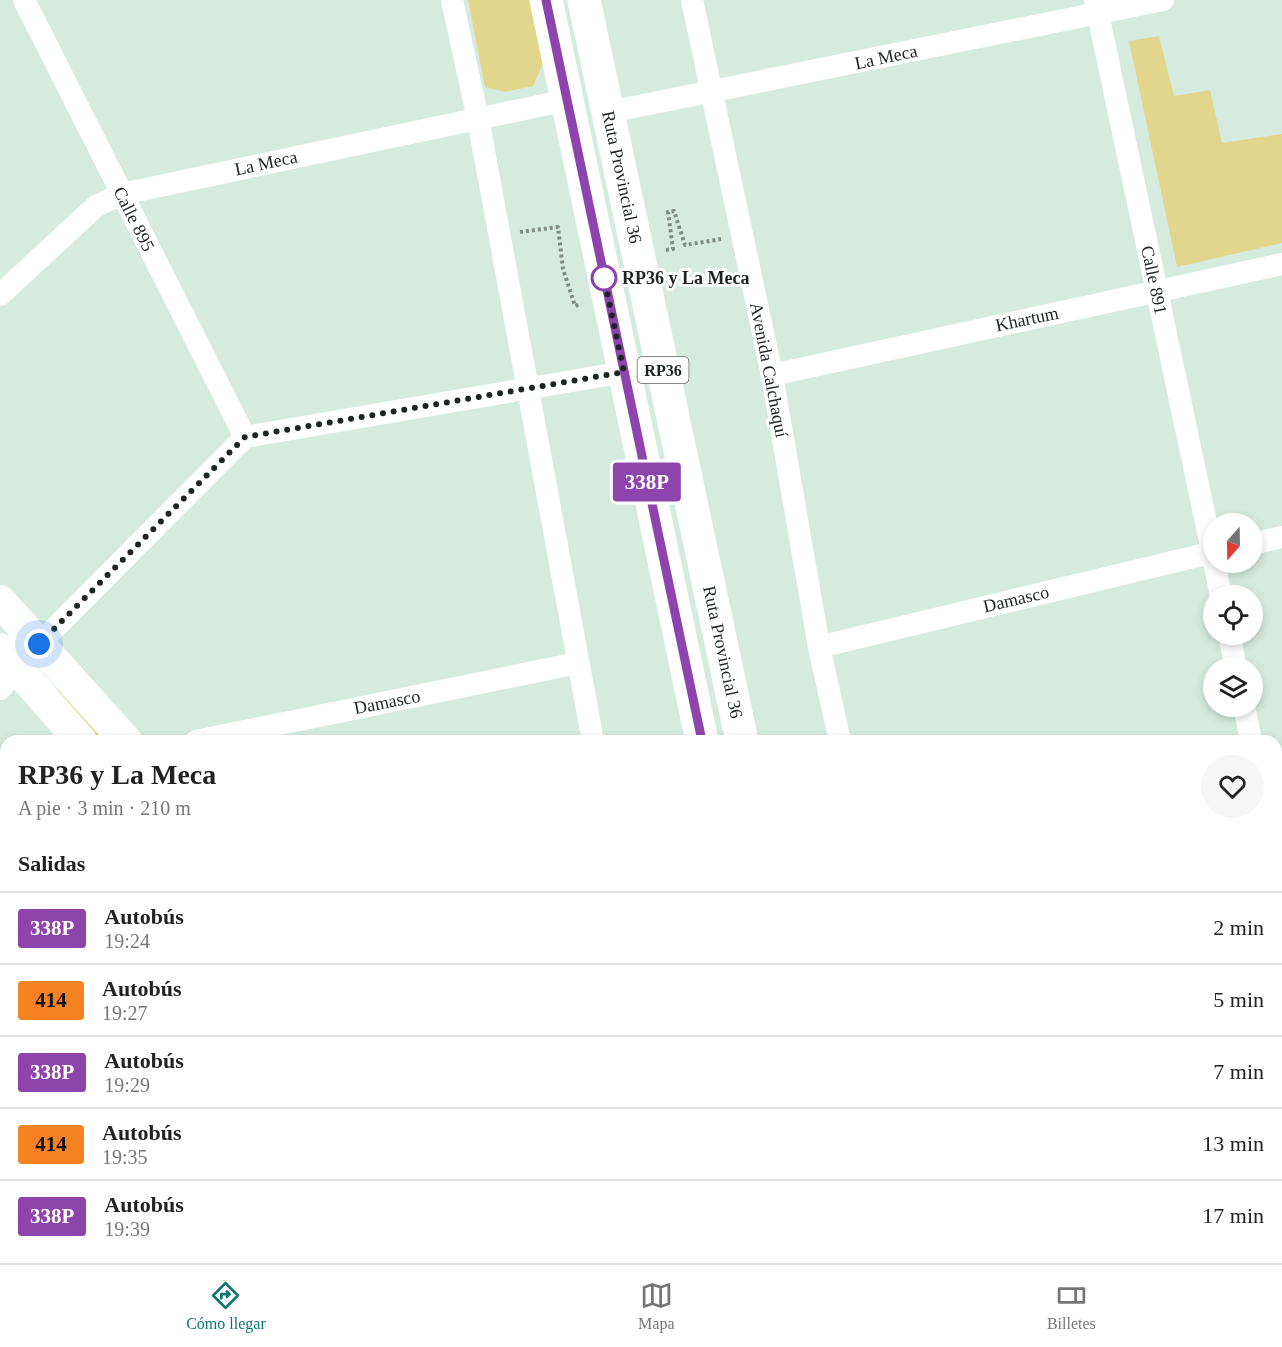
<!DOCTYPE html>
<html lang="es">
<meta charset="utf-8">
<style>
body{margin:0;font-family:"Times New Roman",serif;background:#f6f6f6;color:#222;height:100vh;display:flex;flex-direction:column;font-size:22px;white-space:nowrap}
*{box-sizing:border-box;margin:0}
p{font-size:20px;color:#767676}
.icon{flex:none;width:33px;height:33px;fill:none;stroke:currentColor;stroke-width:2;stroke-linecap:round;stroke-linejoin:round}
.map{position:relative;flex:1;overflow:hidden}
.sheet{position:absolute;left:0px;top:735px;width:1282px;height:528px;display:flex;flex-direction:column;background:#fff;border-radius:18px 18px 0 0;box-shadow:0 3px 9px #0003}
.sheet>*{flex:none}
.badge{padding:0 12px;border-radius:4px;font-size:21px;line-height:39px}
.needle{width:39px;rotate:200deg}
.controls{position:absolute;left:1203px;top:513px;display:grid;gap:12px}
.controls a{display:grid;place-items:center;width:60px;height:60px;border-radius:50%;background:#fff;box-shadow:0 3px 9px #0003;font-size:30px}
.you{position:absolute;width:30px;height:30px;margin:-15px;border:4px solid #fff;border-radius:50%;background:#1a73e8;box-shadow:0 0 0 9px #1a73e833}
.map>.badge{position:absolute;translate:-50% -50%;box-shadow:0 0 0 3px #fff}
h2{padding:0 18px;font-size:22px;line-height:54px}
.round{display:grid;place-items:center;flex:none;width:63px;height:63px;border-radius:32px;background:#f6f6f6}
.head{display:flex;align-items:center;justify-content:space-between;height:102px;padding:0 18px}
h1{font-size:28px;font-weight:600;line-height:45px}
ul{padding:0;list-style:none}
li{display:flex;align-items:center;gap:18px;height:72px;padding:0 18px;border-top:2px solid #e0e0e0}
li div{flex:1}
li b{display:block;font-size:22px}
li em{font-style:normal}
li .badge{min-width:66px;font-weight:700;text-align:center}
.dock{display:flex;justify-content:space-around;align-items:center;height:84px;border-top:2px solid #e0e0e0;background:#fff;font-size:16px;color:#767676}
.dock a{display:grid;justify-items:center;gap:3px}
.dock .active{color:#0f766e}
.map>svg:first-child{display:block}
.green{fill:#e2d68c}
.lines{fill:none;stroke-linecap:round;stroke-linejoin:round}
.path{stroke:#7e8c85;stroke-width:4;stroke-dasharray:3 3;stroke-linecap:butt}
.minor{stroke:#fff;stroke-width:22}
.secondary{stroke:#fff;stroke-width:32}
.primary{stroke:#fff;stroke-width:33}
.line-casing{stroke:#fff;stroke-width:14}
.line{stroke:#8e44ad;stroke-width:9}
.walk{stroke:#1e2521;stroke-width:6;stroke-dasharray:0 10.8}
.stop-dot{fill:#fff;stroke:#8e44ad;stroke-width:3}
.labels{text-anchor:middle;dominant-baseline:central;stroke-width:6;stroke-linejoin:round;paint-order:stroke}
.shield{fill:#fff;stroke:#626664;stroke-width:1.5}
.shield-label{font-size:16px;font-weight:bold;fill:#1e2521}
.street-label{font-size:18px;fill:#1e2521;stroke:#fff}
.stop-label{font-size:18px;font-weight:bold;fill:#1e2521;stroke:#fff;text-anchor:start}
</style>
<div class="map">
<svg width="1282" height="1263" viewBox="0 0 1282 1263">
<rect width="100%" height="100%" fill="#d6ebe0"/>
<path class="green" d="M468 0H535L547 54 533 86 505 92 485 87Z
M1159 36 1174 96 1210 90 1222 143 1282 134V243L1177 267 1129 41Z
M57 688H64L110 741H97L57 694Z
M867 1257H934L935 1263H868Z"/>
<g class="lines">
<path class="path" d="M520 232 558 227 563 269 575 306 581 304
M666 250 673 249 668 212 674 211 685 245 721 239"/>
<path class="minor" d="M24 0 245 437
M452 0 478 119 593 741
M692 0 772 375 819 647 840 741
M1095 0 1214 560
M609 112 1163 0
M0 295 96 206 122 194 567 100
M772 375 1282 264
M1252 544 1282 537
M1214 562 1221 596
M1229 634 1236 668
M819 647 1214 552
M0 689 39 644 245 437 624 372
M1244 706 1251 741
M196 741 578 663
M1276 830 1282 829
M1276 860 1282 886
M1276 1116 1282 1115
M0 1255 6 1250
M713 1257 714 1263"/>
<path class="secondary" d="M0 601 126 741
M0 649 81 741
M488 1257 493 1263
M530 1257 535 1263
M952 1257 954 1263"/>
<path class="primary" d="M546 0 702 741
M584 0 742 741
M773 1257 774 1263
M812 1257 813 1263
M849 1257 850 1263"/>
</g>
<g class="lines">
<defs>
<path id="line" d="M546 0 702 741"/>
</defs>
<use href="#line" class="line-casing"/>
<use href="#line" class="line"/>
<path class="walk" d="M39 644 245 437 624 372 604 278"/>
</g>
<circle class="stop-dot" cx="604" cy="278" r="12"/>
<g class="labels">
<rect class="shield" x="637.5" y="357" width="51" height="26" rx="4.5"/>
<g class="shield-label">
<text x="663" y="370">RP36</text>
</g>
<g class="street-label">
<text transform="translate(886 57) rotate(-12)">La Meca</text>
<text transform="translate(266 163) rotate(-12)">La Meca</text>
<text transform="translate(622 177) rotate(78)">Ruta Provincial 36</text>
<text transform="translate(134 219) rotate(63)">Calle 895</text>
<text transform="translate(1154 280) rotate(78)">Calle 891</text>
<text transform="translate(1027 319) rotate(-12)">Khartum</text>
<text transform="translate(769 370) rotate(79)">Avenida Calchaquí</text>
<text transform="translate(1016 599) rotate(-13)">Damasco</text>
<text transform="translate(723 652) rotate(78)">Ruta Provincial 36</text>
<text transform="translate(387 702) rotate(-11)">Damasco</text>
</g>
<g class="stop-label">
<text x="622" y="278">RP36 y La Meca</text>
</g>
</g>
</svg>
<div class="controls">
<a><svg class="needle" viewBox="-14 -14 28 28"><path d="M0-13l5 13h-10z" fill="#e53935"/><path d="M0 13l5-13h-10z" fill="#767676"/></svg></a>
<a><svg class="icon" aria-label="locate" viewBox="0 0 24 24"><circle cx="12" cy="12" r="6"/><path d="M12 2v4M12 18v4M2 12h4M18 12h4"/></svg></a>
<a><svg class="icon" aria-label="layers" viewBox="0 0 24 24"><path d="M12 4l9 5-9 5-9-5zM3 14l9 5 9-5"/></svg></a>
</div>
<div class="you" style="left:39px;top:644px"></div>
<b class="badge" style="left:647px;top:482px;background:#8e44ad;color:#fff">338P</b>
<section class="sheet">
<div class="head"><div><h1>RP36 y La Meca</h1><p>A pie · 3 min · 210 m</p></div><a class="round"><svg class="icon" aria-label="heart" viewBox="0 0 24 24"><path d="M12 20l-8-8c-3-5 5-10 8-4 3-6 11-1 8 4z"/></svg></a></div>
<h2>Salidas</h2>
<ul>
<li><span class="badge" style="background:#8e44ad;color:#fff">338P</span><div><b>Autobús</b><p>19:24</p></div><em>2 min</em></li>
<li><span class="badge" style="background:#f58220;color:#111">414</span><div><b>Autobús</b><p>19:27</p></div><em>5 min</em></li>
<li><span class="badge" style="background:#8e44ad;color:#fff">338P</span><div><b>Autobús</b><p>19:29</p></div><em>7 min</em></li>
<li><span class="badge" style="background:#f58220;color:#111">414</span><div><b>Autobús</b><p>19:35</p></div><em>13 min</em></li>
<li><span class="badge" style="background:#8e44ad;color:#fff">338P</span><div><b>Autobús</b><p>19:39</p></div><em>17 min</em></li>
</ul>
</section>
</div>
<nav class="dock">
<a class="active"><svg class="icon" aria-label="directions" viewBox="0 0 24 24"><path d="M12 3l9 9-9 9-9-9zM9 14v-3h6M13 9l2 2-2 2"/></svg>Cómo llegar</a>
<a><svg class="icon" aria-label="map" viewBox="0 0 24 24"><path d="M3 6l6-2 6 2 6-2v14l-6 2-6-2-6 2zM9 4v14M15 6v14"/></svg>Mapa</a>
<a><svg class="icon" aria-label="tickets" viewBox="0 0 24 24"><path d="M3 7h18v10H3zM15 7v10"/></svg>Billetes</a>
</nav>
